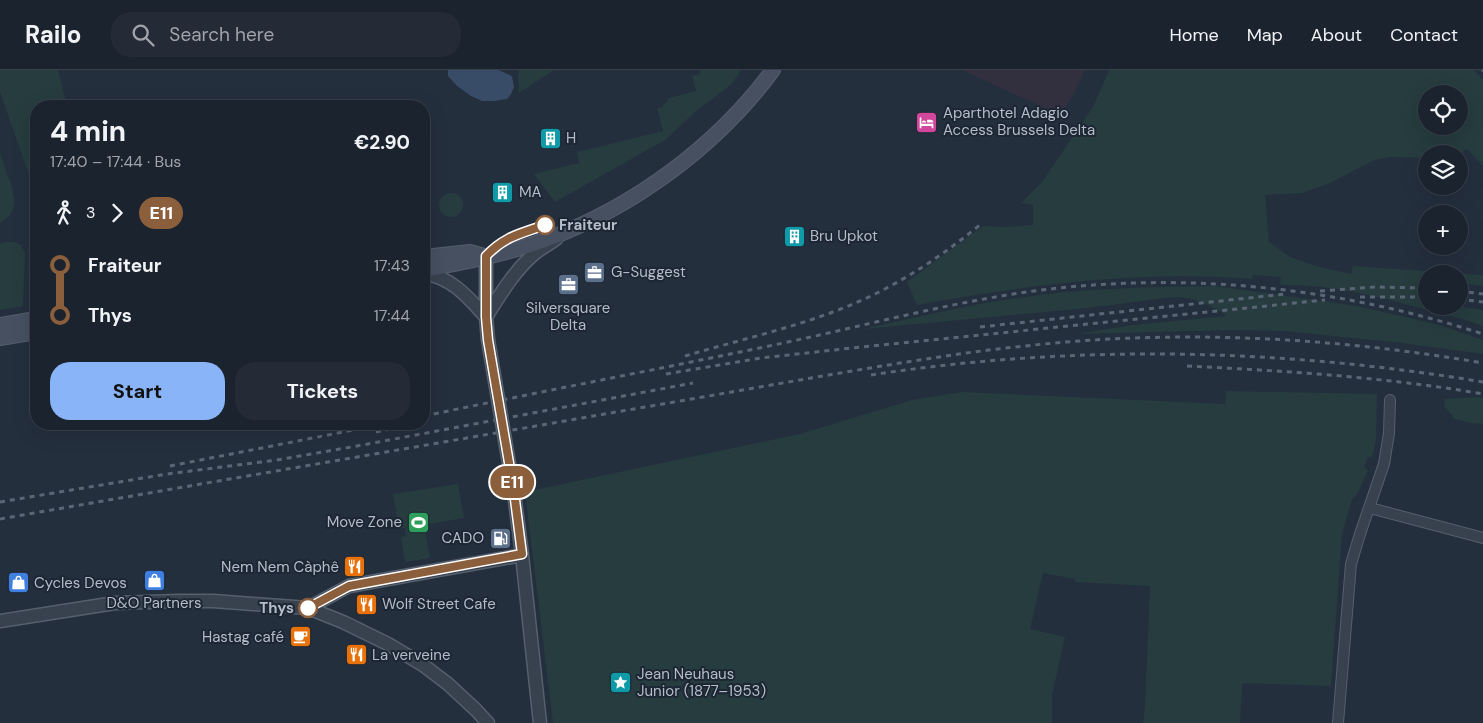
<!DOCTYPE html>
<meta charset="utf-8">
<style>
body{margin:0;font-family:"DM Sans",sans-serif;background:#242b36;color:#f1f3f6;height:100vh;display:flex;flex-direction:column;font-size:19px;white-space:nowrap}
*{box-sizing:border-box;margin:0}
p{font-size:16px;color:#a0a4aa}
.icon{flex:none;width:28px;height:28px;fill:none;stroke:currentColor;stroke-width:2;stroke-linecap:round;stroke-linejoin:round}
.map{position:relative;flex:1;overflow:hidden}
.panel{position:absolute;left:30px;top:30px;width:400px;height:330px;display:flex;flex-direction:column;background:#1b232e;border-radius:20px;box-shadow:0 5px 20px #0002,0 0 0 1px #39404a}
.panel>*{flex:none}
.badge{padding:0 10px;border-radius:16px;font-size:18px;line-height:32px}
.buttons{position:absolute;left:1418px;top:15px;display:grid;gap:10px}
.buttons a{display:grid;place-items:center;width:50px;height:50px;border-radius:50%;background:#1b232e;box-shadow:0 5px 20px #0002,0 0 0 1px #39404a;font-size:25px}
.map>.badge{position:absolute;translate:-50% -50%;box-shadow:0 0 0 2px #fff}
.legs{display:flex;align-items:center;gap:8px;height:55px;padding:0 20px;font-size:16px}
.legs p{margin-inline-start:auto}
.headline{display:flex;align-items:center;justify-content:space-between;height:85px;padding:0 20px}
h1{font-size:28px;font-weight:700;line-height:38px}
.primary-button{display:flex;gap:10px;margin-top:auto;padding:10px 20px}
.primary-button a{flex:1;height:58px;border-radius:20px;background:#8ab4f8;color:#111;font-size:20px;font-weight:700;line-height:58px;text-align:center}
.primary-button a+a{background:#242b36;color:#f1f3f6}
ul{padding:0 20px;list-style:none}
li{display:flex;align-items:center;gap:18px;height:50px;font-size:19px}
li i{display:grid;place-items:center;width:8px;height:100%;margin:0 6px;background:currentColor}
li i::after{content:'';width:12px;height:12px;margin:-6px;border:4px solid;border-radius:50%;background:#1b232e}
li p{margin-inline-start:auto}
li:first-child i{background:linear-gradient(#0000 50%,currentColor 0)}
li:last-child i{background:linear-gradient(currentColor 50%,#0000 0)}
header{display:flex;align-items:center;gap:30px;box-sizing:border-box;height:70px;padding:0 25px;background:#1b232e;border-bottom:1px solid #39404a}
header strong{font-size:24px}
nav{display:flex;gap:28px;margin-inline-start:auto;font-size:18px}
.search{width:350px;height:45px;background:#242b36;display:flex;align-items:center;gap:12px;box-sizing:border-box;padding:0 18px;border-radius:20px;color:#a0a4aa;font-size:19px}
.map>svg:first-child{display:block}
.medical{fill:#32303f}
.green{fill:#263c3f;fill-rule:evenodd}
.water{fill:#394c67}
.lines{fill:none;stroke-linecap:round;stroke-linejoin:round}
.minor-casing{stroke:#565f6c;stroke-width:12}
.tertiary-casing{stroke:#565f6c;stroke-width:15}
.secondary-casing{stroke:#565f6c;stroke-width:16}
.minor{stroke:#38414e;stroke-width:10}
.tertiary{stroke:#38414e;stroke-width:12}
.secondary{stroke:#465061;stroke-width:14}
.rail{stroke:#5a6575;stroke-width:3;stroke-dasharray:5 5;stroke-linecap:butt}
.tertiary-bridge-casing{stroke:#565f6c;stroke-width:15;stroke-linecap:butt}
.tertiary-bridge{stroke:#38414e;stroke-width:12}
.line-1-casing{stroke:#fff;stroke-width:11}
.line-1{stroke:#8b5e3c;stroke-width:8}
.stop-1-dot{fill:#fff;stroke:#8b5e3c;stroke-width:2.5}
.labels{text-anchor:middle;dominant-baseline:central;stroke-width:4;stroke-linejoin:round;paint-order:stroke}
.poi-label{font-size:15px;fill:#b4bcc9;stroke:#1d2633;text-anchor:start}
.stop-label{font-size:15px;font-weight:bold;fill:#b4bcc9;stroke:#1d2633;text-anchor:start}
</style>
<header>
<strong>Railo</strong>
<div class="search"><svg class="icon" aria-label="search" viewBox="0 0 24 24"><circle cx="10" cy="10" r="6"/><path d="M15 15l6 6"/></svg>Search here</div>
<nav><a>Home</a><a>Map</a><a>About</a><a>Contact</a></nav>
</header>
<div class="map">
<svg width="1483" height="653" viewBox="0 0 1483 653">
<rect width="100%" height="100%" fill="#242f3e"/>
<path class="medical" d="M962 0H1085L1072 27 1060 45Z"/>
<path class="green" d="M0 0H58L67 36H36V125L0 22Z
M518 0H554L519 23Z
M700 0H741L732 14 696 41 665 70 555 132 534 104 579 93 577 82 663 61 657 38 662 37 669 28 696 21 692 6 700 4Z
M1109 0H1474L1483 10V96L1467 79 1459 84H1426V88L1390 87 1374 90 1330 113 1302 123 1265 125 1269 172 1290 187 1316 196 1351 204 1353 196 1483 205V216L1459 213V204H1426V236H1459V233L1464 237 1483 240V256C1464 249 1444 244 1424 239 1377 226 1329 214 1280 215L1281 207 1253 205 1252 209C1139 200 1027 215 917 235L907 212 983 156 1005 157 1033 155V135L1021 133 1042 112 1093 37ZM1426 24H1459V56H1426Z
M0 83C3 92 6 101 9 109 16 129 19 141 0 153Z
M439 135a12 12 0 1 1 24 0a12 12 0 1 1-24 0Z
M6 172H15L21 175 25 184 23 236 0 240V174Z
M1215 216 1357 236 1440 255 1483 270V284L1402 273 1284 261 1229 260 1081 264 1082 263 1132 255 1227 246C1212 235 1193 227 1174 227L1087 238 863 259C914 248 965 235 1017 228 1082 218 1149 217 1215 216Z
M1226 321 1377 324 1376 370 1372 388 1368 387 1364 398 1368 400 1358 423 1352 429 1342 464 1331 616 1242 613 1240 653H1143L1145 637 1150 516 1075 512V509L1043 503 1030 559 1065 567 1052 625V653H553L525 422 800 364 912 330 962 322 1225 334Z
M1479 327 1483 328V354L1470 353 1455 349 1444 336 1445 329Z
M458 414 464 448 424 455 430 488 405 492 401 467 406 466 405 458 399 459 393 424Z"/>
<path class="water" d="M448 0H498L510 5 512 7 514 17 511 24 507 29 494 31H482L471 26 457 16 448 6Z"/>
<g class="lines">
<defs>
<path id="minor" d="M1370 438 1483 468
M1338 653 1351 494 1360 464 1384 394 1389 363 1390 330"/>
<path id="tertiary" d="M486 186V247L488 270
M424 203C452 208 467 226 486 247
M486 247C500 225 514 201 534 184 541 178 550 174 557 168
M514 423 522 485 540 653
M308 538 349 516 522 485
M0 551 115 533 179 531H213L308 538 343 552 388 574 423 595 448 614 476 640 488 653"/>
<path id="secondary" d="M424 187 470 182 481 185
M424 200C464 192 506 184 545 170 634 137 717 76 773 0
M0 255 36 249
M0 268 36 262"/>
</defs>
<use href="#minor" class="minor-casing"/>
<use href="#tertiary" class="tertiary-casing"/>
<use href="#secondary" class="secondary-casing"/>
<use href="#minor" class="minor"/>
<use href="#tertiary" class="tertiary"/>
<use href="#secondary" class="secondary"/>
<path class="rail" d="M1482 0 1483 1
M1320 221 1375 217 1426 218
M1459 221 1483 224
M1360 227H1426
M1459 229 1483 232
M980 257 1285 224
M685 286C749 267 817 253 877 223 915 204 948 181 981 154
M1187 296C1286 301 1385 307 1483 324
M666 304 761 288 852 278 1325 230
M871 305C1073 274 1281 278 1483 312
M424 346C539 322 654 300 769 276 857 258 945 233 1034 221 1185 201 1338 217 1483 264
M376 362 416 354
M170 396 384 354
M0 432 167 404 277 390 357 376 693 313
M0 449C205 413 411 378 616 342 693 329 770 315 846 302 906 292 965 282 1025 276 1177 259 1332 267 1483 293"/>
<defs>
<path id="tertiary-bridge" d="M488 270 514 423"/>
</defs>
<use href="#tertiary-bridge" class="tertiary-bridge-casing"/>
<use href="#tertiary-bridge" class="tertiary-bridge"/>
</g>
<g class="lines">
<defs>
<path id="line-1" d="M308 538 349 516 522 484 514 422 488 270 486 247V186C505 166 520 164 545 155"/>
</defs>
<use href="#line-1" class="line-1-casing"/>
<use href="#line-1" class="line-1"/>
</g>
<defs>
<symbol id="hotel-square" viewBox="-11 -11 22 22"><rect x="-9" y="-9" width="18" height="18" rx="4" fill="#d1479c" stroke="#1d2633"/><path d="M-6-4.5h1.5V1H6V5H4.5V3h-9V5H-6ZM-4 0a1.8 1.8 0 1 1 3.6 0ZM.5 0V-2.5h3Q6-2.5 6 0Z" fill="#fff"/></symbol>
<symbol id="building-square" viewBox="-11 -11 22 22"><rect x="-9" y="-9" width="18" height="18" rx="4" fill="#0f9aa8" stroke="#1d2633"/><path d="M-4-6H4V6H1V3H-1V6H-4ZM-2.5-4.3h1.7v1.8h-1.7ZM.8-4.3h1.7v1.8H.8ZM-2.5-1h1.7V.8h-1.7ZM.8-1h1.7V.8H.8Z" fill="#fff"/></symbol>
<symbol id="office-square" viewBox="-11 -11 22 22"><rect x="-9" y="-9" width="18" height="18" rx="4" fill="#5c6f8a" stroke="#1d2633"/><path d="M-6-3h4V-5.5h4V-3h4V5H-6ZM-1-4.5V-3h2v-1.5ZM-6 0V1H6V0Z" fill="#fff"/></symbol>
<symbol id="stadium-square" viewBox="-11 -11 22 22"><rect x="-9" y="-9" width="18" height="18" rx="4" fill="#2e9e5b" stroke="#1d2633"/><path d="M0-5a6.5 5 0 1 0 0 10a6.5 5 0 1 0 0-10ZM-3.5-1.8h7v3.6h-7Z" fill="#fff"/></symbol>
<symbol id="fuel-square" viewBox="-11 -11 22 22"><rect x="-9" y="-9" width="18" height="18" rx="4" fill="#5c6f8a" stroke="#1d2633"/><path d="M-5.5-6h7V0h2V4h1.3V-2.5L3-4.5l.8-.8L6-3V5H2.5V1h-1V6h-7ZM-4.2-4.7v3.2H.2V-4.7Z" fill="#fff"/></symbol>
<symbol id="restaurant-square" viewBox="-11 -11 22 22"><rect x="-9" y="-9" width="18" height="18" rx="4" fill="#e8710a" stroke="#1d2633"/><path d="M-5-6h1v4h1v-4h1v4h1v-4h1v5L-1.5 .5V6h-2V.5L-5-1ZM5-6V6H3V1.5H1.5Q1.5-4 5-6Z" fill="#fff"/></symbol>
<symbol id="shop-square" viewBox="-11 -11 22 22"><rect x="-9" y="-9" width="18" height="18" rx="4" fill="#3f7fe0" stroke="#1d2633"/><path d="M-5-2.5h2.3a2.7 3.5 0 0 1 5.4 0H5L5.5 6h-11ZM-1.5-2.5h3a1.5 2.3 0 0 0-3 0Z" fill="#fff"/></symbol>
<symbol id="cafe-square" viewBox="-11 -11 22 22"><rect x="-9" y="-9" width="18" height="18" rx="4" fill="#e8710a" stroke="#1d2633"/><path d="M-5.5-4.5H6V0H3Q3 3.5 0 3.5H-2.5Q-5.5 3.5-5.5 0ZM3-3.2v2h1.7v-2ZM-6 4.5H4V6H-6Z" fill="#fff"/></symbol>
<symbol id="sight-square" viewBox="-11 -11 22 22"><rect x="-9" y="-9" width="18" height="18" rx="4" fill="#0f9aa8" stroke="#1d2633"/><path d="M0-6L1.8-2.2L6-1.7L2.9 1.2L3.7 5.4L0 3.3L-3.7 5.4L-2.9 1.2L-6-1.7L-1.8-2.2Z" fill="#fff"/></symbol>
</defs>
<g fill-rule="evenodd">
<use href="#hotel-square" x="914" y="40" width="25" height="25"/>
<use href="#building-square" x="538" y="56" width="25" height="25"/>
<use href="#building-square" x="490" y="110" width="25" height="25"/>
<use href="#building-square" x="782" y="154" width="25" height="25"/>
<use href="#office-square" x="582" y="190" width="25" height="25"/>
<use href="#office-square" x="556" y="202" width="25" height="25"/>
<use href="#stadium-square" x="406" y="440" width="25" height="25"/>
<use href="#fuel-square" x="488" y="456" width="25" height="25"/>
<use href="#restaurant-square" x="342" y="484" width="25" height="25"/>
<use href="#shop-square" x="142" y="498" width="25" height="25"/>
<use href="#shop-square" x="6" y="500" width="25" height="25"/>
<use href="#restaurant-square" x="354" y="522" width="25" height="25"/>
<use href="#cafe-square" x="288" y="554" width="25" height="25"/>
<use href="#restaurant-square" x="344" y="572" width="25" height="25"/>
<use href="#sight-square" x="608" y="600" width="25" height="25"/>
</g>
<g class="stop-1-dot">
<circle cx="545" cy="155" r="9"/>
<circle cx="308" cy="538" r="9"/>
</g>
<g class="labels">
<g class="poi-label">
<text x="943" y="43">Aparthotel Adagio<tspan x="943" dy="17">Access Brussels Delta</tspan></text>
<text x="566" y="68">H</text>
<text x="519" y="122">MA</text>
<text x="810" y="166">Bru Upkot</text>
<text x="611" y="202">G-Suggest</text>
<text x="568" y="238" text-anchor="middle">Silversquare<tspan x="568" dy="17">Delta</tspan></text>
<text x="402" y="452" text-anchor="end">Move Zone</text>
<text x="484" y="468" text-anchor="end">CADO</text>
<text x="339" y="497" text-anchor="end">Nem Nem Càphê</text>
<text x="34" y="513">Cycles Devos</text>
<text x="154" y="533" text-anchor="middle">D&amp;O Partners</text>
<text x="382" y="534">Wolf Street Cafe</text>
<text x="284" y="567" text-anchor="end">Hastag café</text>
<text x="372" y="585">La verveine</text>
<text x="637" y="604">Jean Neuhaus<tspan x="637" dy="17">Junior (1877–1953)</tspan></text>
</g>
<g class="stop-label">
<text x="559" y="155">Fraiteur</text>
<text x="294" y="538" text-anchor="end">Thys</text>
</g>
</g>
</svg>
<div class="buttons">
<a><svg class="icon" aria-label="locate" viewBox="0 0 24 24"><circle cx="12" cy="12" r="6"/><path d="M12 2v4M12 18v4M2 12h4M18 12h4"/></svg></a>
<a><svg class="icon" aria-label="layers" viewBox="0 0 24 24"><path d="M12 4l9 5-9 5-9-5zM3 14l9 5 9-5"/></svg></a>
<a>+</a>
<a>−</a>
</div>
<b class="badge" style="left:512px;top:412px;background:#8b5e3c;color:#fff">E11</b>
<section class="panel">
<div class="headline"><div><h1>4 min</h1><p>17:40 – 17:44 · Bus</p></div><b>€2.90</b></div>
<div class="legs"><svg class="icon" aria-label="walk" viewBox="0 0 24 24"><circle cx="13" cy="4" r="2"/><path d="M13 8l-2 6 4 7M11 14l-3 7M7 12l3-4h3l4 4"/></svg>3<svg class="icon" aria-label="forward" viewBox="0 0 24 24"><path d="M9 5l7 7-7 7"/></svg><b class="badge" style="background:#8b5e3c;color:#fff">E11</b></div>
<ul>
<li><i style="color:#8b5e3c"></i><b>Fraiteur</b><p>17:43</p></li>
<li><i style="color:#8b5e3c"></i><b>Thys</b><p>17:44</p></li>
</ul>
<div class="primary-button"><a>Start</a><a>Tickets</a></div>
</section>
</div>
